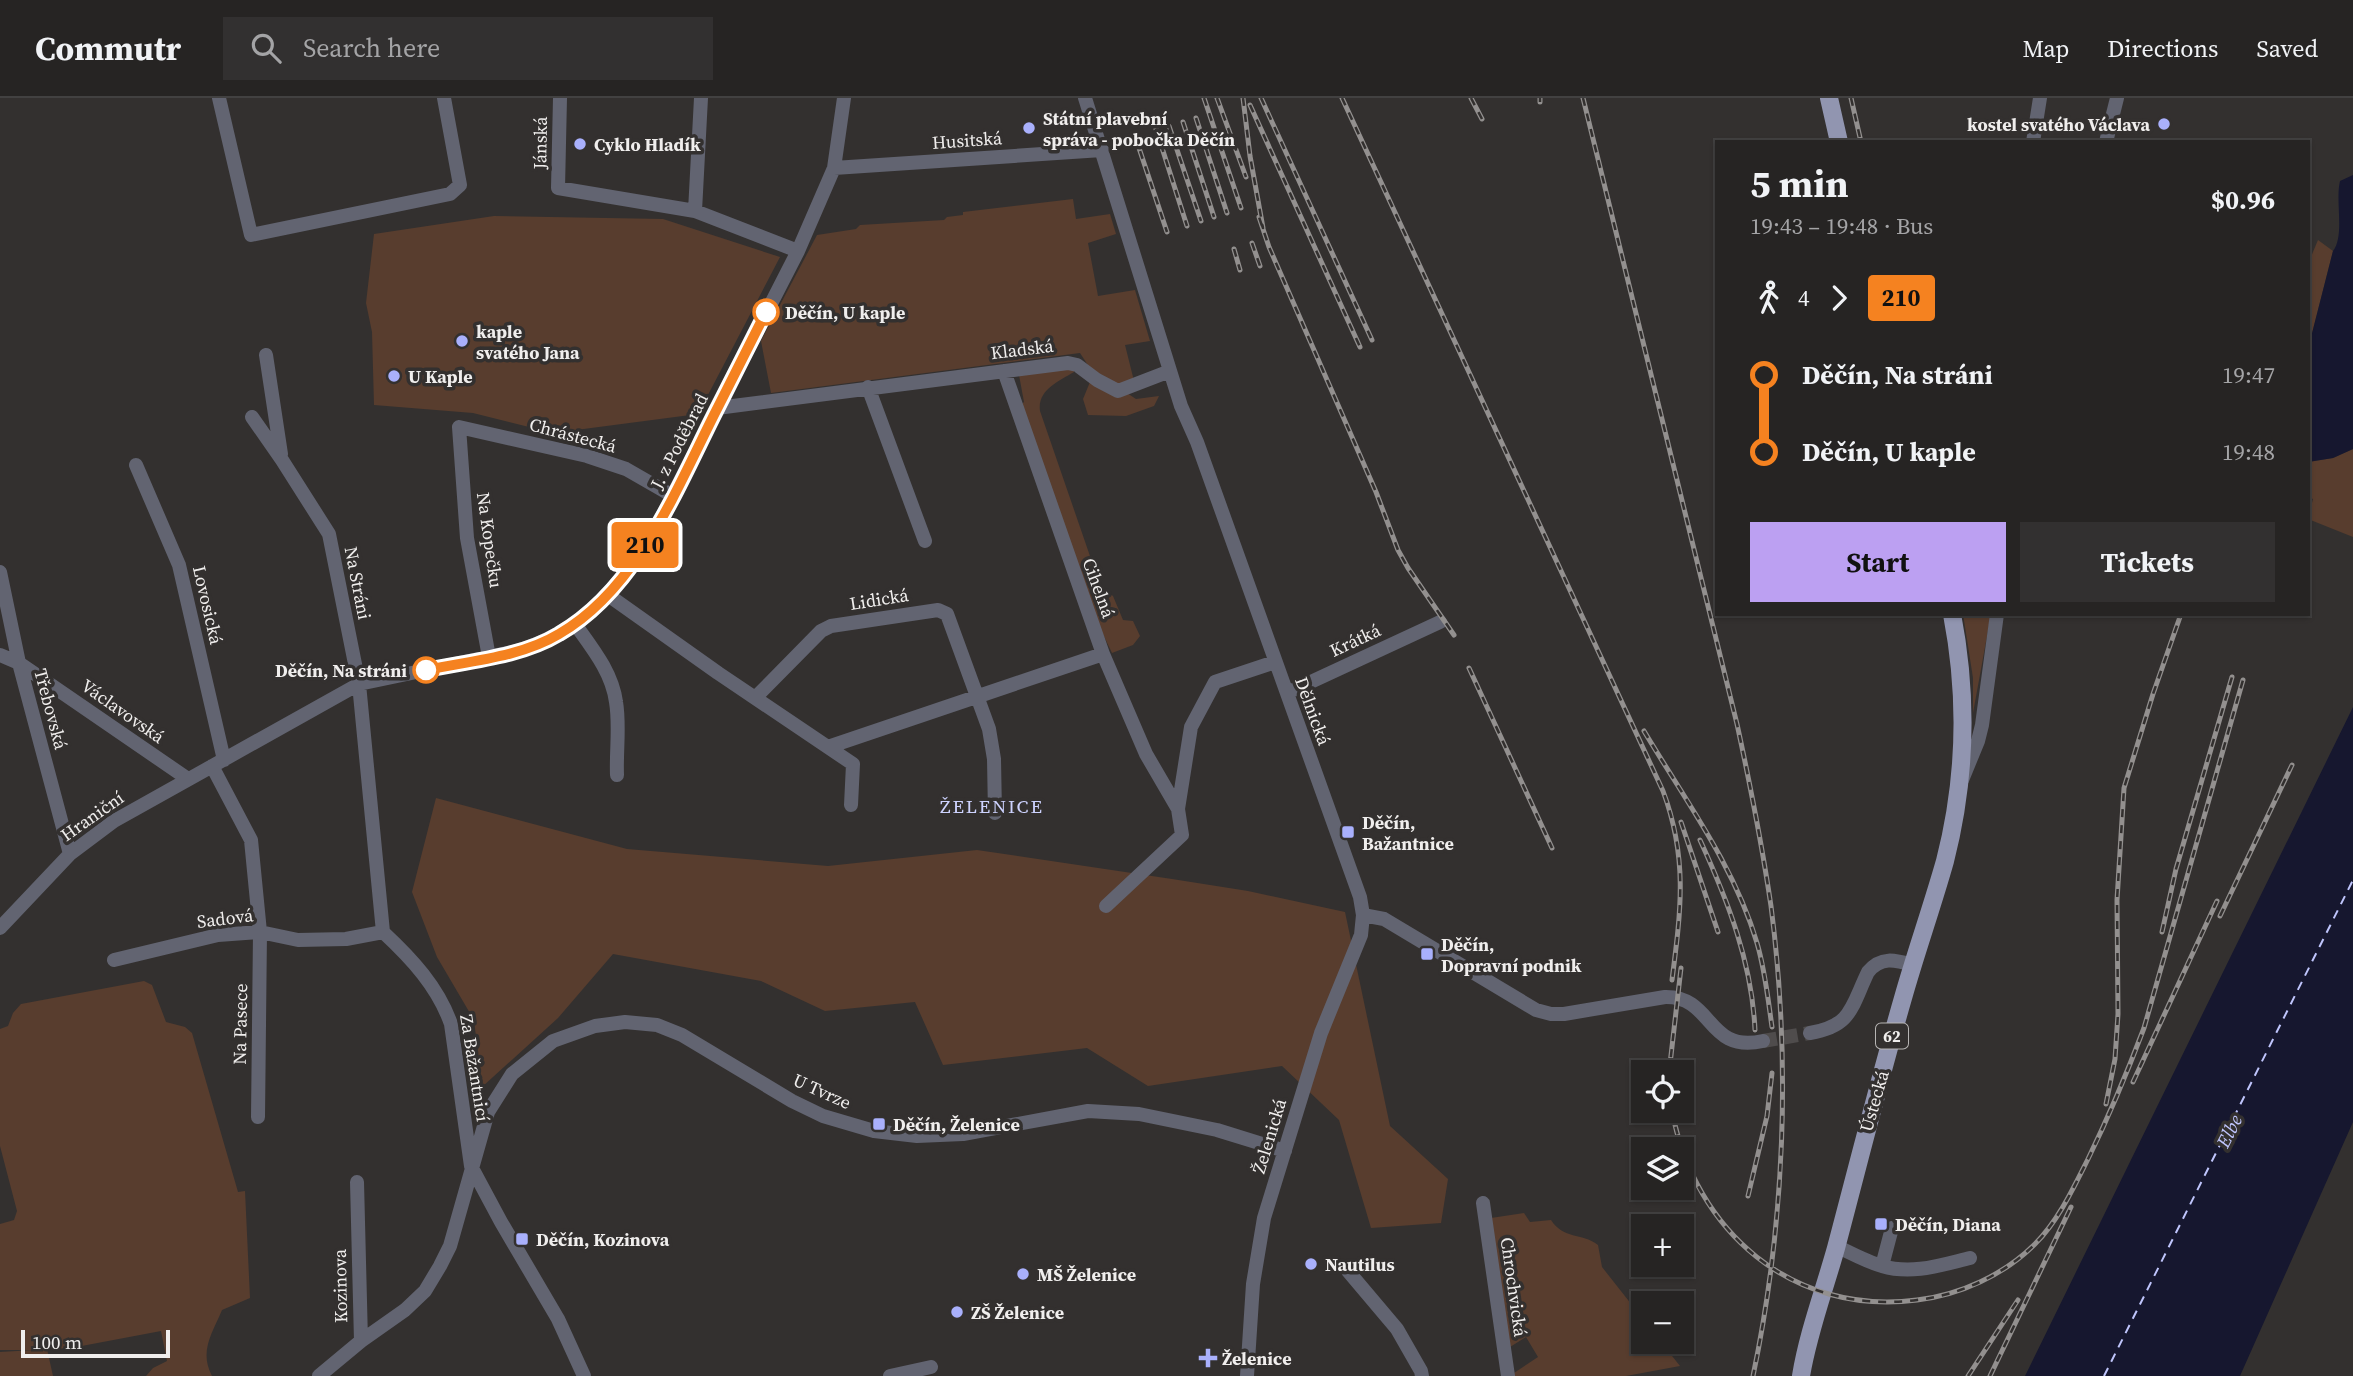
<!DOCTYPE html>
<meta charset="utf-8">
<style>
body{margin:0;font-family:"Source Serif 4",serif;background:#323030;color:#f1f3f6;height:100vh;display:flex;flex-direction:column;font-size:26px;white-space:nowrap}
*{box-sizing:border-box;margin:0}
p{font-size:23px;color:#a4a4a6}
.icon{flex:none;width:38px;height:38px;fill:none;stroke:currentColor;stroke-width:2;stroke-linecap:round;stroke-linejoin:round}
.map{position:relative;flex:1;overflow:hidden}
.sheet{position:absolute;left:1715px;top:42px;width:595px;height:476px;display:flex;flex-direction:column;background:#262423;border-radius:0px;box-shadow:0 2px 5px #0004,0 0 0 2px #424141}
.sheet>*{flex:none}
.badge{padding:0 14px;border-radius:5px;font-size:24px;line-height:46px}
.buttons{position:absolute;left:1631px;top:962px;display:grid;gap:14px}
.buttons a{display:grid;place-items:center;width:63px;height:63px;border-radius:0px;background:#262423;box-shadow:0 2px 5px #0004,0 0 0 2px #424141;font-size:35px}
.scale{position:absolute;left:21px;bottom:18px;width:149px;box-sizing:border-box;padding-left:7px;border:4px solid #f0eeed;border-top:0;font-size:19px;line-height:24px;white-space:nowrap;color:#f0eeed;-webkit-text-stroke:5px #33302f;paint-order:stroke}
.map>.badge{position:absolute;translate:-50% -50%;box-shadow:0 0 0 4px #fff}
.legs{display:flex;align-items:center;gap:10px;height:77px;padding:0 35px;font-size:23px}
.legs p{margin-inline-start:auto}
.overview{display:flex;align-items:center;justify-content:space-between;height:119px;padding:0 35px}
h1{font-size:38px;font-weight:700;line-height:52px}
.button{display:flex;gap:14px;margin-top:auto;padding:14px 35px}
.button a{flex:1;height:80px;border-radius:0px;background:#bca0f2;color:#111;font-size:28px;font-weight:700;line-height:80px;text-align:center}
.button a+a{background:#323030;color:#f1f3f6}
ul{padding:0 35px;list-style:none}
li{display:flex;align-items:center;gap:24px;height:77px;font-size:26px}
li i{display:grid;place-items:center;width:10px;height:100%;margin:0 9px;background:currentColor}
li i::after{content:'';width:18px;height:18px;margin:-9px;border:5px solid;border-radius:50%;background:#262423}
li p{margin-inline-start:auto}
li:first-child i{background:linear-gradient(#0000 50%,currentColor 0)}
li:last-child i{background:linear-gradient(currentColor 50%,#0000 0)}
header{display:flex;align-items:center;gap:42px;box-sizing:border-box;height:98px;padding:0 35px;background:#262423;border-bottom:2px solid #424141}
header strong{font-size:33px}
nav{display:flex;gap:38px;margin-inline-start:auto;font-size:24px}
.search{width:490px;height:63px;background:#323030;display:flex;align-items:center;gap:18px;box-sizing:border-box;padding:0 24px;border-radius:0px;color:#a4a4a6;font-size:26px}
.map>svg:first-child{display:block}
.green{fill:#583d2e}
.water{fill:#16172f}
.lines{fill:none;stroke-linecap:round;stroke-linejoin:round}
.ferry{stroke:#bfc5fc;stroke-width:2;stroke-dasharray:9 7;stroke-linecap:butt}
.minor-tunnel{stroke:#4f4c4c;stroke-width:14;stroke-dasharray:14 7;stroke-linecap:butt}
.minor{stroke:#626471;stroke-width:14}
.major{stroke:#9195b0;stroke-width:18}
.rail-casing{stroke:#93908f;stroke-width:5}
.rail{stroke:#33302f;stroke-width:2.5;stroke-dasharray:8;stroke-linecap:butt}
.line-1-casing{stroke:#fff;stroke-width:16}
.line-1{stroke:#f58220;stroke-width:10}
.poi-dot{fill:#a9b0fc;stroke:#33302f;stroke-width:2.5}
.stop-1-dot{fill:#fff;stroke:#f58220;stroke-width:3.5}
.labels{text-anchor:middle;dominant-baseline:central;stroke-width:7;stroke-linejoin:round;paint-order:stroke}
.shield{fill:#33302f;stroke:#b7b5b4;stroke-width:2}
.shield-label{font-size:16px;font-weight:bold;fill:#f0eeed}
.poi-label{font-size:18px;font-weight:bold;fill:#f0eeed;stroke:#33302f;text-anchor:start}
.street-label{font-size:18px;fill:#f0eeed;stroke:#33302f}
.stop-label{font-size:18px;font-weight:bold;fill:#f0eeed;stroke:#33302f;text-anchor:start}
.neighbourhood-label{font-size:19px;letter-spacing:2px;fill:#ced3ff;stroke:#33302f}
.water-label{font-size:19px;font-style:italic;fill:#bfc5fc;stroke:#33302f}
</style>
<header>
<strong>Commutr</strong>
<div class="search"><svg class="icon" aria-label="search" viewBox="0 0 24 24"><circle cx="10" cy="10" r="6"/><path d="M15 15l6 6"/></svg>Search here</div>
<nav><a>Map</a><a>Directions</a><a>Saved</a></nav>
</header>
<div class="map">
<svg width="2353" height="1278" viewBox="0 0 2353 1278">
<rect width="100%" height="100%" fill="#33302f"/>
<path class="green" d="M1073 101 1076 121 1110 116 1116 136 1088 145 1098 198 1135 192 1150 243 1125 247 1134 283 1111 287 1095 278 1080 255 771 295 761 243 817 137 856 131 860 127 944 122 947 119 963 117V114Z
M494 118 663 121 780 159 698 316 553 335 473 315 374 307 372 234 366 205 374 136Z
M2318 142 2333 153 2308 251V166Z
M1073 269 1074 274C1059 283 1037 292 1040 313L1101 490 1113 498 1123 522 1133 523 1140 538 1133 547 1112 555 1098 526 1021 307 1024 304 1019 277Z
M1090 284 1127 295 1136 301 1159 298 1154 308 1126 318 1088 317 1083 301Z
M2353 351V439L2308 421 2313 401 2308 399V364L2333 360Z
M1963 516H1991L1973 615V580Z
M436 700 627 751 828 768 977 752 1172 781 1248 793 1345 814 1390 1028 1448 1081 1441 1125 1371 1130 1339 1022 1282 968 1148 988 1087 950 943 967 915 904 825 913 761 883 613 856 558 920 482 989 474 922 437 859 412 794Z
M144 883 152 887 166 924 185 929 192 935 238 1094 245 1093 250 1200 222 1212C212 1236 199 1253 212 1278H146L153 1270 167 1263 161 1233 71 1250 47 1251 53 1278H0V1254L34 1252H0V1126L14 1122 17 1113 0 1048V931L8 928 13 915 21 906Z
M1524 1115 1530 1124 1551 1122C1564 1142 1581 1134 1598 1147L1602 1169 1643 1221V1244H1661L1680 1268 1626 1278H1515L1514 1275 1538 1259 1526 1239 1510 1249 1491 1120Z"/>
<path class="water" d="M2353 77V351L2333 360 2308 364V251L2333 153C2345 137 2335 103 2340 83Z
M2353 609V1024L2240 1278H2025Z"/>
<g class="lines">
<path class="ferry" d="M2104 1278 2353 782"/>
<path class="minor-tunnel" d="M1763 943 1810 935"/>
<path class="minor" d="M219 0 251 137 450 96 460 87 444 0
M560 0 558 90 695 113 798 153
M1085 0 1181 308 1197 344 1360 799 1363 817 1384 821 1536 912 1551 916H1564L1665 899C1714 898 1706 956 1763 943
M2033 44 2040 0
M2106 44 2117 0
M834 70 1102 52
M695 113 701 0
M266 257 281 356
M1004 273 1103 556 1146 656 1178 711
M868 289 925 443
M717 310 1068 265 1077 267 1097 282 1118 293 1170 273
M252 319 282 362 329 436 359 586 383 834C412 861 438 889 451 926L471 1068 501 1124 558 1221 584 1278
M136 367 179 467 224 662
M0 474 19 565 70 756
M608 497 718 575 853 666 851 707
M575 526C592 550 612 574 616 604 620 627 616 653 617 677
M0 557 19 565 188 681
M489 559 467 440 459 329 587 358 626 371 673 398
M1287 595 1440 524
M755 600 821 533 831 528 938 512 947 516 989 631 994 661 995 715
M828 649 1103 556
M212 668 251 742 260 834 258 1019
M1962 682 1978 643 1982 627 1997 516
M1106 808 1182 737 1178 711 1191 629 1215 584 1275 564
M0 830 70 756 114 723 359 586 517 553C587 531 614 492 654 434L798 153 834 70 844 0
M114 862 218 837 260 834 298 842 346 841 383 834
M1810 935C1852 928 1851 909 1868 874 1881 858 1895 862 1913 867
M357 1084 361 1243
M1483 1105 1508 1278
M1836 1148C1851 1155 1867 1164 1882 1168 1912 1177 1941 1167 1970 1160
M1882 1168 1892 1130
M1348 1173 1397 1231 1421 1273 1422 1278
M319 1278 361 1243 405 1212 425 1193 440 1168 450 1148 488 1014 512 976 553 943 595 928 625 924 657 927 682 937 792 1003 823 1018 874 1033 917 1038 963 1036 1088 1013 1139 1016 1217 1032 1285 1053
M890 1278 931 1269
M1247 1278 1253 1186 1264 1120 1321 935 1361 837 1363 817"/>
<path class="major" d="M1829 0 1839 44
M1801 1278C1808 1235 1824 1193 1836 1150 1858 1067 1879 983 1903 900 1916 854 1932 809 1945 763 1966 681 1968 599 1952 516"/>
<defs>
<path id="rail" d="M1204 0 1241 110
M1217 0 1246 79
M1243 0 1250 58 1263 130 1259 119 1269 149 1376 394 1398 452 1408 470 1454 537
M1261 0 1372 242
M1342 0 1663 693C1688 760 1681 812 1672 882
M1471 0 1482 21
M1540 0V4
M1583 0 1737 626C1750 686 1762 747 1771 808 1791 963 1785 1125 1753 1278
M1851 0 1861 44
M1250 7 1360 249
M1196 20 1227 115
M1183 24 1214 119
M1169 28 1201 123
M1156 31 1187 128
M1135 38 1167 134
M1252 145 1260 168
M1234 151 1240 172
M1469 570 1552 750
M1644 633C1685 702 1734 767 1757 845 1765 872 1768 901 1772 929
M1681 724 1718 834
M1700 742C1728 803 1752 865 1755 932
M2220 818 2292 667
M2162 834 2176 771 2232 579
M1669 975 1681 870
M2133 984 2217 803
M2106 1006 2115 961 2118 916 2117 802 2124 690 2153 596 2181 516
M1672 1013C1695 1134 1793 1218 1917 1202 1960 1197 2004 1177 2035 1146 2058 1123 2073 1091 2088 1061 2109 1018 2127 975 2144 930L2243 582
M1748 1098 1767 1018 1772 975
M1968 1278 2018 1202
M1990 1278 2071 1109"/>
</defs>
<use href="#rail" class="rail-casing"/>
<use href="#rail" class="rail"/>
</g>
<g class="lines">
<defs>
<path id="line-1" d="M426 572C470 563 521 559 559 536 639 490 678 387 718 309 734 277 750 246 766 214"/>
</defs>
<use href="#line-1" class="line-1-casing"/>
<use href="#line-1" class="line-1"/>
</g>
<g class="poi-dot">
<circle cx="2164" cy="26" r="7"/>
<circle cx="1029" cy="30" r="7"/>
<circle cx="580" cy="46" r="7"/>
<circle cx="462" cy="243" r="7"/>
<circle cx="394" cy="278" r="7"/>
<rect x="1341" y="727" width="14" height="14" rx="3.5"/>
<rect x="1420" y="849" width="14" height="14" rx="3.5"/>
<rect x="872" y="1019" width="14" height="14" rx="3.5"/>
<rect x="1874" y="1119" width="14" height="14" rx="3.5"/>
<rect x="515" y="1134" width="14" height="14" rx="3.5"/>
<circle cx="1311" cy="1166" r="7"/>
<circle cx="1023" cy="1176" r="7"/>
<circle cx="957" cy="1214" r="7"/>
<path d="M1204.5 1249.5h7v7h7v7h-7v7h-7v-7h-7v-7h7z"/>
</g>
<g class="stop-1-dot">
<circle cx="766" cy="214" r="12"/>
<circle cx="426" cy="572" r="12"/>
</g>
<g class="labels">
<rect class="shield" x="1876" y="925.5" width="32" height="25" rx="5"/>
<g class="shield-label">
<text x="1892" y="938">62</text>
</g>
<g class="poi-label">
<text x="1043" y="20">Státní plavební<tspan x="1043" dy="21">správa - pobočka Děčín</tspan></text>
<text x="2150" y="26" text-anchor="end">kostel svatého Václava</text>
<text x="594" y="46">Cyklo Hladík</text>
<text x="476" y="233">kaple<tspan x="476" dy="21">svatého Jana</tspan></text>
<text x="408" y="278">U Kaple</text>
<text x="1362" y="724">Děčín,<tspan x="1362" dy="21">Bažantnice</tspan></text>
<text x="1441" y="846">Děčín,<tspan x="1441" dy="21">Dopravní podnik</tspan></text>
<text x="893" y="1026">Děčín, Želenice</text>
<text x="1895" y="1126">Děčín, Diana</text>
<text x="536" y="1141">Děčín, Kozinova</text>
<text x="1325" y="1166">Nautilus</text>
<text x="1037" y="1176">MŠ Želenice</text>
<text x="971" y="1214">ZŠ Želenice</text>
<text x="1222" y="1260">Želenice</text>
</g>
<g class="street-label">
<text transform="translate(967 42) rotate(-4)">Husitská</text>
<text transform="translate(540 45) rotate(-89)">Jánská</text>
<text transform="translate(1022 251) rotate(-7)">Kladská</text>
<text transform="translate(573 337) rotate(15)">Chrástecká</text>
<text transform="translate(679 343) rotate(-63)">J. z Poděbrad</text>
<text transform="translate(490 442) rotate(82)">Na Kopečku</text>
<text transform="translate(358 485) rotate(79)">Na Stráni</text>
<text transform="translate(1099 490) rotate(70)">Cihelná</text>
<text transform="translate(879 501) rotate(-9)">Lidická</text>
<text transform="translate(208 507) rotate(77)">Lovosická</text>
<text transform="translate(1355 542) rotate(-25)">Krátká</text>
<text transform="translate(51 611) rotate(75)">Třebovská</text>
<text transform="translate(123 613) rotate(35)">Václavovská</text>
<text transform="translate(1313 613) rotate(70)">Dělnická</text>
<text transform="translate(92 718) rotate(-35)">Hraniční</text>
<text transform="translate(225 820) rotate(-7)">Sadová</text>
<text transform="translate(240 926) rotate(-89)">Na Pasece</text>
<text transform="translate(475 970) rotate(81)">Za Bažantnicí</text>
<text transform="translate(822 993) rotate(24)">U Tvrze</text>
<text transform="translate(1874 1003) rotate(-74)">Ústecká</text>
<text transform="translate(1269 1038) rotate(-73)">Želenická</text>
<text transform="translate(340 1188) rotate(-91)">Kozinova</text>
<text transform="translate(1514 1189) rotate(82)">Chrochvická</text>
</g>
<g class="stop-label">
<text x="785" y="214">Děčín, U kaple</text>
<text x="407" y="572" text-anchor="end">Děčín, Na stráni</text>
</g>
<g class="neighbourhood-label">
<text x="992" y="708">ŽELENICE</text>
</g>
<g class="water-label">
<text transform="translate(2229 1033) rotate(-63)">Elbe</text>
</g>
</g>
</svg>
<div class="buttons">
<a><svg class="icon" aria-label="locate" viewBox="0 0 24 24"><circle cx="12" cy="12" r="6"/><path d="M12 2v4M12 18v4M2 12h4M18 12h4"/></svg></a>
<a><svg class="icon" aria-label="layers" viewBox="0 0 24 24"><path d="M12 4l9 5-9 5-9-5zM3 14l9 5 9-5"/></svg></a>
<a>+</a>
<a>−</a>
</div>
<div class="scale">100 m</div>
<b class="badge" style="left:645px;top:447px;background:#f58220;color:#111">210</b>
<section class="sheet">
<div class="overview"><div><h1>5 min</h1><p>19:43 – 19:48 · Bus</p></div><b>$0.96</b></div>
<div class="legs"><svg class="icon" aria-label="walk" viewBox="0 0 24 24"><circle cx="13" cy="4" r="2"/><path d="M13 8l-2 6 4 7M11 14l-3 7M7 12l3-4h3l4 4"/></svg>4<svg class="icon" aria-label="forward" viewBox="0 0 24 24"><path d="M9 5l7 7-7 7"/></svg><b class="badge" style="background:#f58220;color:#111">210</b></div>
<ul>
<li><i style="color:#f58220"></i><b>Děčín, Na stráni</b><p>19:47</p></li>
<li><i style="color:#f58220"></i><b>Děčín, U kaple</b><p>19:48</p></li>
</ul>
<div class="button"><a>Start</a><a>Tickets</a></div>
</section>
</div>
